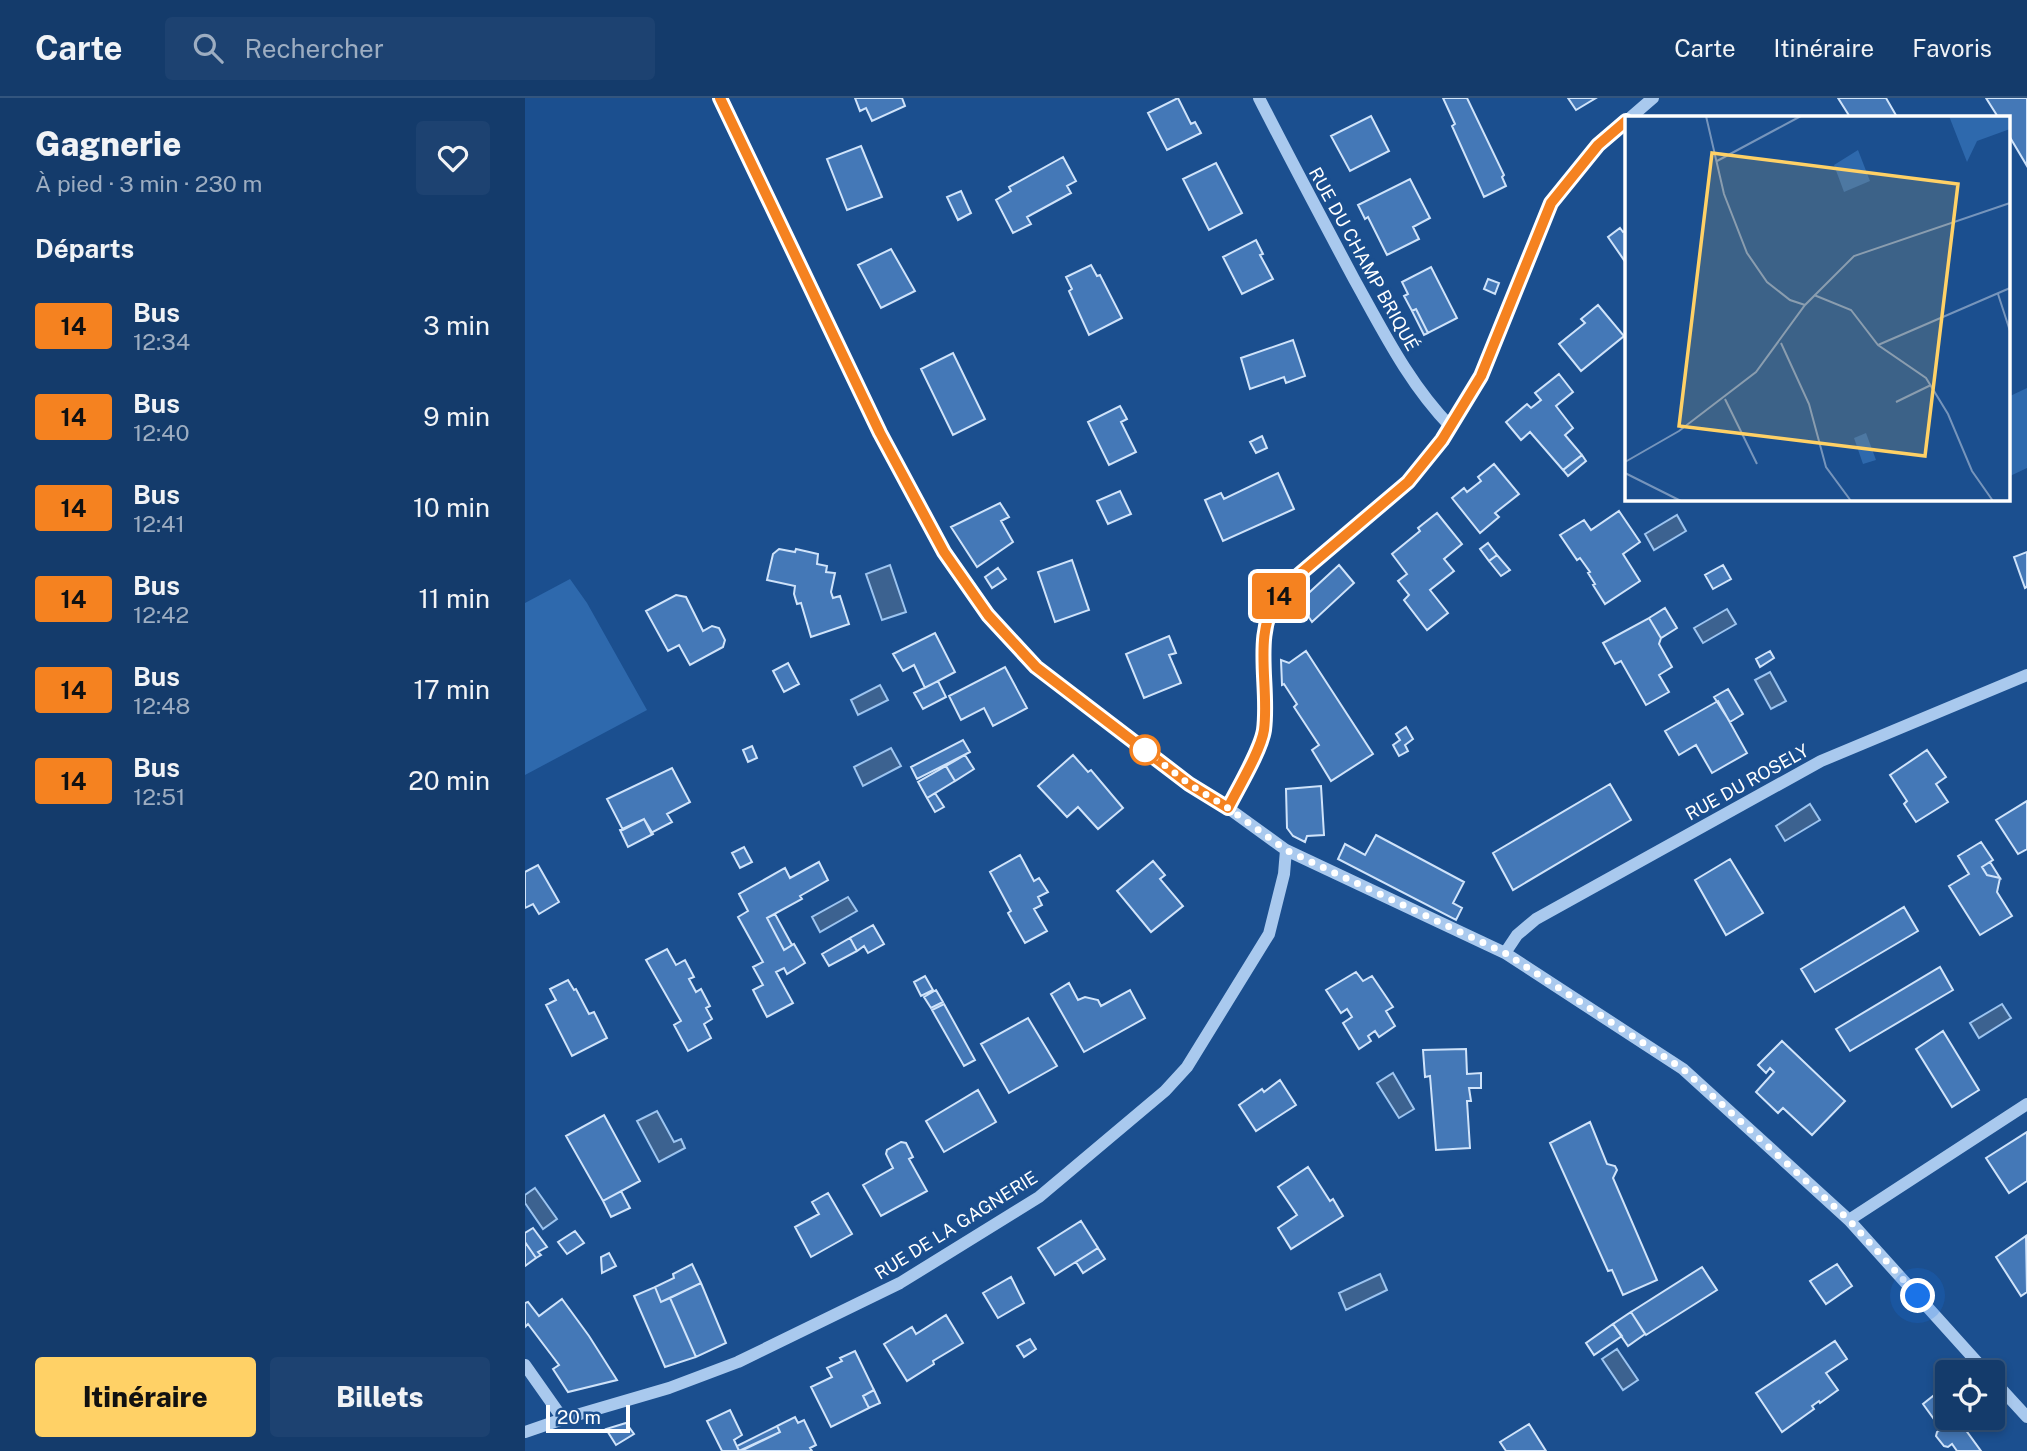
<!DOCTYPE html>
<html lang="fr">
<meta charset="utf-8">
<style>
body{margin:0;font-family:"Public Sans",sans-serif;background:#1d4271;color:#f1f3f6;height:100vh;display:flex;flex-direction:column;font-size:26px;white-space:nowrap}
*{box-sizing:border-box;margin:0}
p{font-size:23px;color:#9dadc1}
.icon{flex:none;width:38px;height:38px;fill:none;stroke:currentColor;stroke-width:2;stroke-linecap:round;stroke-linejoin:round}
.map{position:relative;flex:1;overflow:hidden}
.drawer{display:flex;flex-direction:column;background:#143b6b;width:525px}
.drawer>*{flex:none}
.badge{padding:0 14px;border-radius:5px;font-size:24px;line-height:46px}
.fabs{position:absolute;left:1410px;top:1262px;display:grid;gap:14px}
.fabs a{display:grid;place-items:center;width:70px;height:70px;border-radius:7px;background:#143b6b;box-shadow:0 4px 10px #0003,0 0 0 2px #33557e;font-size:35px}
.scale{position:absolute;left:21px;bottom:18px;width:84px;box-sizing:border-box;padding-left:7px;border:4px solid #fff;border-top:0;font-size:19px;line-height:24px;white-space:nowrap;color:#fff;-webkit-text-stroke:5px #1b4f8f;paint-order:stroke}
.you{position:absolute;width:35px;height:35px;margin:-18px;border:5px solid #fff;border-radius:50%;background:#1a73e8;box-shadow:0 0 0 10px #1a73e833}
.map>.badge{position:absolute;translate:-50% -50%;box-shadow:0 0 0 4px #fff}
h2{padding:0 35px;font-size:26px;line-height:63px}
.round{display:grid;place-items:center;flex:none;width:74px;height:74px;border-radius:7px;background:#1d4271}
.summary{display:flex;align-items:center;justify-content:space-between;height:119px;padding:0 35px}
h1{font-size:33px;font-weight:800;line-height:52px}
.button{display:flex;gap:14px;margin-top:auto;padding:14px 35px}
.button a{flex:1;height:80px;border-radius:7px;background:#ffd166;color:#111;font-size:28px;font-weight:800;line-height:80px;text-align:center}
.button a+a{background:#1d4271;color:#f1f3f6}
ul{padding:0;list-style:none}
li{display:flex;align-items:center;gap:21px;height:91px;padding:0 35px}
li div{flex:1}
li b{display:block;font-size:26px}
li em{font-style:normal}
li .badge{min-width:77px;font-weight:700;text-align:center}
header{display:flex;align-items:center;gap:42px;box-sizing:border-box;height:98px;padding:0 35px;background:#143b6b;border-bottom:2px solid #33557e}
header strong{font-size:33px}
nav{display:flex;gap:38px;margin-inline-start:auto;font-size:24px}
.search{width:490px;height:63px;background:#1d4271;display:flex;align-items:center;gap:18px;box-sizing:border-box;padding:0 24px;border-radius:7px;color:#9dadc1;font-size:26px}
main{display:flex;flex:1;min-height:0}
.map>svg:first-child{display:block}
.green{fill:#2e69ad}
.water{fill:#3c6290;stroke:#9cc4f0;stroke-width:2}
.building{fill:#4478b7;stroke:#cfe3fa;stroke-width:2}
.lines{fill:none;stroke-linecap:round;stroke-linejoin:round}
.minor{stroke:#a9c9ee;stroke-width:12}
.line-casing{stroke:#fff;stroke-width:16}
.line{stroke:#f58220;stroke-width:10}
.walk{stroke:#fff;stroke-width:7;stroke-dasharray:0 12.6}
.stop-dot{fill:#fff;stroke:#f58220;stroke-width:3.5}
.labels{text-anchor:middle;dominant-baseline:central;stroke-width:6;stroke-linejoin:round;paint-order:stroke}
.street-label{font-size:18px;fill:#fff;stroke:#1b4f8f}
.inset-road{fill:none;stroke:#7695bc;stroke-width:2}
.view{fill:#ffd166;fill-opacity:0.15;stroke:#ffd166;stroke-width:3.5}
.inset-edge{fill:none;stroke:#fff;stroke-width:3.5}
</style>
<header>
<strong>Carte</strong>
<div class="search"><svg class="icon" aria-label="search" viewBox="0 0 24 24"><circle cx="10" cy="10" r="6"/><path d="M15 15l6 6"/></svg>Rechercher</div>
<nav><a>Carte</a><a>Itinéraire</a><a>Favoris</a></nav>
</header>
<main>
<section class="drawer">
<div class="summary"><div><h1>Gagnerie</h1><p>À pied · 3 min · 230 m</p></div><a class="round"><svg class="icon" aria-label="heart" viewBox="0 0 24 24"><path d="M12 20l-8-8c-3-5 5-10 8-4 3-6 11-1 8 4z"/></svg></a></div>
<h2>Départs</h2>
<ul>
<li><span class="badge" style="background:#f58220;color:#111">14</span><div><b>Bus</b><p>12:34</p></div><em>3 min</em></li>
<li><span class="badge" style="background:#f58220;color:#111">14</span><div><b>Bus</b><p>12:40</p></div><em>9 min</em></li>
<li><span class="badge" style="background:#f58220;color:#111">14</span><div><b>Bus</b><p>12:41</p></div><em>10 min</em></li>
<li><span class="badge" style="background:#f58220;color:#111">14</span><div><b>Bus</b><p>12:42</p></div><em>11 min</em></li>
<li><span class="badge" style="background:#f58220;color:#111">14</span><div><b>Bus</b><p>12:48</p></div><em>17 min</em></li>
<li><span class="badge" style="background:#f58220;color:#111">14</span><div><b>Bus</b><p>12:51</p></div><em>20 min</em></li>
</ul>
<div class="button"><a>Itinéraire</a><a>Billets</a></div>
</section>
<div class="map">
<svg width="1502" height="1353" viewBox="0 0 1502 1353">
<rect width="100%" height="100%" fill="#1b4f8f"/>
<path class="green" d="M1502 290V370L1483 379V299Z
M45 481 62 505 122 612 0 677V505Z"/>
<path class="water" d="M1152 417 1161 433 1129 452 1120 436Z
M365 467 381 514 357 522 341 476Z
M1202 511 1211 526 1178 545 1169 530Z
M1245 574 1261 603 1246 611 1230 582Z
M355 587 363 602 333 617 326 602Z
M366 650 376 668 338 688 329 669Z
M1285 706 1295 722 1260 743 1251 728Z
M323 799 332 813 295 834 287 819Z
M1477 906 1486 920 1454 940 1445 925Z
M868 975 889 1011 874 1020 852 985Z
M132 1013 149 1044 156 1041 160 1050 134 1064 112 1023Z
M10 1090 32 1121 18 1131 0 1105V1097Z
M855 1176 862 1192 821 1212 814 1195Z
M1092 1251 1113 1282 1098 1292 1077 1261Z"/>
<path class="building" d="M330 0H377L380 8 347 23 341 10 335 13Z
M653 0 666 26 670 24 676 35 642 52 623 15Z
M918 0H942L979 77 977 79 981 88 959 99 927 28 930 26Z
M1043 0H1071L1051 12Z
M1313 0H1361L1372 19H1325Z
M1461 0H1502V68L1483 36V19H1473Z
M846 18 864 53 825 73 806 38Z
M336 48 357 99 322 112 302 61Z
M538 59 551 83 542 88 546 95 502 119 506 126 488 135 471 102 486 93 484 89Z
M691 65 717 115 684 132 658 81Z
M885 81 905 120 888 129 894 141 862 157 843 119 840 121 833 107Z
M436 93 446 115 433 122 422 99Z
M1095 130 1098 134 1101 132V165L1083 139Z
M731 142 738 156 735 157 748 181 717 196 698 159Z
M366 151 390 193 356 210 333 167Z
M566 167 572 178 575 177 597 220 564 237 544 193 547 191 541 179Z
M906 169 932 220 903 235 891 211 887 213 879 198 883 196 877 184Z
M963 181 974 185 970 196 959 191Z
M1073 207 1099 238 1056 273 1034 246 1060 225 1056 221Z
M891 211 903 235 899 237 887 213Z
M768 242 780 278 761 285 759 279 725 291 716 260Z
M428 255 460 321 428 337 396 271Z
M1034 276 1048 294 1031 308 1048 330 1040 337 1057 357 1038 372 1005 334 996 342 981 324 1002 306 1006 310 1016 302 1010 295Z
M595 308 602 321 596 324 611 354 584 367 563 324Z
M737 338 742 350 731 355 725 344Z
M1057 357 1061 363 1043 378 1038 372Z
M969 366 994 396 970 415 974 419 955 435 927 400 939 390 942 394 956 383 953 379Z
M753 375 769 411 698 443 680 402 696 395 699 401Z
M595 393 606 416 583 426 572 403Z
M475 405 484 419 476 423 488 444 452 469 426 429Z
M1094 413 1115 444 1098 456 1115 483 1080 506 1068 487 1070 486 1063 475 1065 474 1055 460 1052 462 1035 437 1059 422 1066 432Z
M912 415 937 446 919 461 929 473 905 492 923 515 902 532 879 502 884 497 873 483 882 476 867 456 895 433 893 430Z
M963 445 972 457 964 463 955 451Z
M254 451 270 454 271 451 293 456 292 466 302 468 301 474 310 475 306 494 308 500 315 498 324 526 286 539 276 505 272 506 269 496 270 488 242 482 248 456Z
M1502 454V489L1500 490 1489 459Z
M972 457 985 472 976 478 964 463Z
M547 462 564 512 530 524 513 474Z
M814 467 829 485 787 524 774 504Z
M1198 467 1206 481 1188 491 1180 477Z
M473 470 481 481 467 490 460 479Z
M151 497 161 499 178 533 187 528 194 530 200 542 198 549 165 567 154 547 143 553 121 513Z
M1140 510 1152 530 1136 540 1124 520Z
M1124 520 1136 540 1134 546 1147 569 1134 577 1144 594 1121 607 1096 563 1090 566 1078 545Z
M410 535 430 574 400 590 389 567 378 573 368 556Z
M644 538 651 555 644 557 656 585 619 600 601 556Z
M781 553 848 656 806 683 787 652 794 647 769 609 772 606 759 586 757 587 756 562 764 565Z
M1245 553 1249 560 1235 569 1231 561Z
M263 565 274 586 259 594 248 573Z
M480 569 502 610 468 628 459 610 436 622 424 598Z
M413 583 421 599 398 611 389 595Z
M1203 591 1218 616 1205 624 1189 599Z
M1193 603 1222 655 1187 675 1171 647 1154 657 1140 633Z
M881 629 888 641 880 647 883 653 874 658 868 647 875 642 871 636Z
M438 642 445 654 392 681 386 669Z
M227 648 232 660 223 664 218 652Z
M1402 652 1421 679 1411 686 1423 704 1391 724 1379 706 1382 703 1365 677Z
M440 657 449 671 430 683 421 668Z
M548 657 563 674 566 672 598 710 573 731 553 709 542 719 513 688Z
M421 668 430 683 402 700 393 684Z
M147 670 165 704 142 716 147 724 126 735 119 721 98 732 82 701Z
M1085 686 1106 722 988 792 968 755Z
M796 688 799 737 782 738 780 744 768 738 762 730 761 691Z
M410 695 419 709 410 714 402 700Z
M1502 703V751L1493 756 1471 722Z
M119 721 128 736 103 749 95 732Z
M851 737 939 784 928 805 937 810 931 822 813 761 820 746 840 757Z
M1456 744 1468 762 1457 769 1462 777 1475 780 1472 794 1487 818 1455 837 1424 788 1444 776 1433 758Z
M219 749 227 764 215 770 207 755Z
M495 757 509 783 514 780 523 794 513 799 517 807 509 811 522 833 500 845 483 815 486 813 465 774Z
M1205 761 1238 815 1201 837 1170 782Z
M628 763 640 777 635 781 658 808 626 834 592 793Z
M294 764 303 782 275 798 277 801 242 820 259 852 269 846 280 865 262 876 259 870 251 874 268 905 242 919 228 892 238 887 228 869 238 864 213 819 223 813 214 796 260 770 265 780Z
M1465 764 1475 780 1462 777 1457 769Z
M13 767 34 804 14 816 8 806 0 810V774Z
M1379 809 1393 833 1290 894 1276 871Z
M250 816 267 847 259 852 242 820Z
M348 827 359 846 343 855 339 848 332 853 325 840Z
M325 840 332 853 304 868 297 856Z
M142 851 151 867 160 862 169 879 164 881 171 894 176 891 185 908 181 910 187 921 179 926 186 940 163 953 149 927 156 923 121 862Z
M1415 869 1428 892 1325 953 1311 931Z
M831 874 838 883 847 878 868 909 861 913 870 928 854 939 850 933 843 938 846 943 834 951 818 925 827 919 822 911 816 915 801 892Z
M400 878 408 892 396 898 389 884Z
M43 882 49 892 51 891 64 916 69 914 82 940 47 958 21 907 31 902 25 891Z
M544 885 553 902 560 899 573 902 576 908 605 892 620 920 559 954 526 896Z
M411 892 418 904 406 910 399 899Z
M419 906 450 962 439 968 407 912Z
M503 920 532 968 484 995 456 946Z
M1418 933 1454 992 1427 1009 1391 951Z
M1257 943 1320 1003 1287 1037 1258 1010 1253 1015 1231 994 1249 974 1245 970 1241 975 1233 967Z
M941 951 942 976 956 975V990H944L946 1003H942L945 1050 911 1052 905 978 900 979 898 952Z
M755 982 771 1007 731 1033 714 1007 737 991 739 994Z
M453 992 471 1024 419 1054 401 1023Z
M79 1017 115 1083 78 1103 41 1038Z
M1065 1024 1082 1066 1090 1068 1092 1072 1088 1080 1132 1182 1098 1197 1087 1172 1083 1173 1025 1045Z
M1502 1034V1083L1484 1095 1461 1060Z
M376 1044 381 1045 388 1059 384 1061 402 1093 356 1118 338 1087 368 1070 361 1056 362 1052Z
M783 1069 805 1103 808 1101 818 1118 766 1151 753 1130 772 1117 753 1089Z
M96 1093 105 1110 86 1119 78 1103Z
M303 1095 327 1136 286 1159 270 1129 294 1116 287 1104Z
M556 1123 573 1150 530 1177 513 1150Z
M8 1130 22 1149 13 1154 16 1157 11 1160 0 1144V1135Z
M50 1133 59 1145 42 1156 33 1144Z
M1501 1138 1502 1194 1496 1198 1471 1159Z
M0 1144 11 1160 0 1168Z
M573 1150 580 1161 558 1175 551 1164Z
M84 1155 91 1168 77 1175 76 1159Z
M167 1166 176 1185 136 1204 130 1189 149 1180 148 1176Z
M1312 1166 1327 1188 1301 1206 1285 1183Z
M1177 1169 1192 1192 1121 1237 1106 1214Z
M486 1179 499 1205 473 1220 458 1195Z
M176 1185 201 1245 171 1259 145 1200Z
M130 1189 136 1204 145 1200 171 1259 140 1269 109 1198Z
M37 1201 64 1238 92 1282 43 1294 28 1271 34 1267 3 1226 0 1229V1205L3 1204 14 1218Z
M1106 1214 1120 1236 1103 1248 1088 1226Z
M421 1217 438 1245 408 1263 409 1266 382 1283 359 1246 387 1229 391 1236Z
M1088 1226 1097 1238 1069 1257 1061 1245Z
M505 1241 511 1251 499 1259 492 1248Z
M1310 1243 1322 1261 1301 1275 1313 1292 1295 1305 1294 1303 1287 1308 1289 1311 1257 1334 1231 1295Z
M330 1253 349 1292 338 1298 344 1310 306 1329 286 1289 307 1279 302 1270 317 1263 315 1260Z
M1423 1286V1320H1432L1456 1353H1432L1427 1346 1423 1349 1419 1348 1411 1338 1412 1334 1416 1331 1398 1306Z
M349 1292 355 1305 344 1310 338 1298Z
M205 1312 217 1337 209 1342 214 1353H197L182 1323Z
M270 1319 273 1325 279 1322 291 1347 285 1350 287 1353H216L255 1334 252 1328Z
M101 1325 109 1336 91 1347 81 1331Z
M1004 1326 1021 1353H981L975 1344Z
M252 1328 255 1334 214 1353 212 1348Z"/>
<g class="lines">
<path class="minor" d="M195 0 355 335 419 454 463 517 511 569 664 686 703 710 761 752 980 855 1158 971 1324 1122 1461 1274
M734 0C765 61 797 121 829 181 858 233 884 286 926 329
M1106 19 1128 0
M703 710 724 668 739 633V531L755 495 770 480 883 384 926 329 956 278 1026 105 1073 47 1101 24
M980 855 992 837 1011 821 1296 663 1502 577
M1324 1122 1502 1006
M0 1267 38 1321
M1468 1282 1502 1319
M0 1334 38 1321 144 1290 213 1264 375 1185 514 1099 640 993 662 969 744 836 759 776 761 752"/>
</g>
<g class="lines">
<defs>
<path id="line" d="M195 0 355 335 419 454 463 517 511 569 664 686 703 710C713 690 736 652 739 632 745 586 726 536 755 495 759 490 765 485 770 480L883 384 917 342 956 278 1026 105 1073 47 1101 23"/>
</defs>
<use href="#line" class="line-casing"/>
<use href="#line" class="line"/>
<path class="walk" d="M620 652 664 686 703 710 761 752 980 855 1158 971 1324 1122 1393 1198"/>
</g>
<circle class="stop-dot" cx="620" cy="652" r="14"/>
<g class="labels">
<g class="street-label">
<text transform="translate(839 161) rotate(61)">RUE DU CHAMP BRIQUÉ</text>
<text transform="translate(1222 684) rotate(-29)">RUE DU ROSELY</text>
<text transform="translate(431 1127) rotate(-32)">RUE DE LA GAGNERIE</text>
</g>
</g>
<g transform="translate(1100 18)">
<rect width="385" height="385" fill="#1b4f8f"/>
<path d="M324 0H385V13L352 25 342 46ZM233 34 245 65 219 76 209 49ZM241 317 251 344 238 348 229 322Z" fill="#2e69ad"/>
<path class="inset-road" d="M81 0 99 78 122 137 142 166 165 184 180 189M92 45 176 0M373 178 385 215M189 179 226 194 253 229 301 262 323 298 347 355 368 385M156 227 184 288 201 351 226 385M253 229 385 172M100 283 132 348M271 286 306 269M0 346 54 315 131 256 180 189 229 140 385 87M0 357 56 385"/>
<path class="view" d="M87 37 333 68 300 340 54 310Z"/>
<rect width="385" height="385" class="inset-edge"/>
</g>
</svg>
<div class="fabs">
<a><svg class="icon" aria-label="locate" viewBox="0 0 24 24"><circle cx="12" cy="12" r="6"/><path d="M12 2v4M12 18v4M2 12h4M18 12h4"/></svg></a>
</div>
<div class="scale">20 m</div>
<div class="you" style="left:1393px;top:1198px"></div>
<b class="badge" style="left:754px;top:498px;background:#f58220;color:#111">14</b>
</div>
</main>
